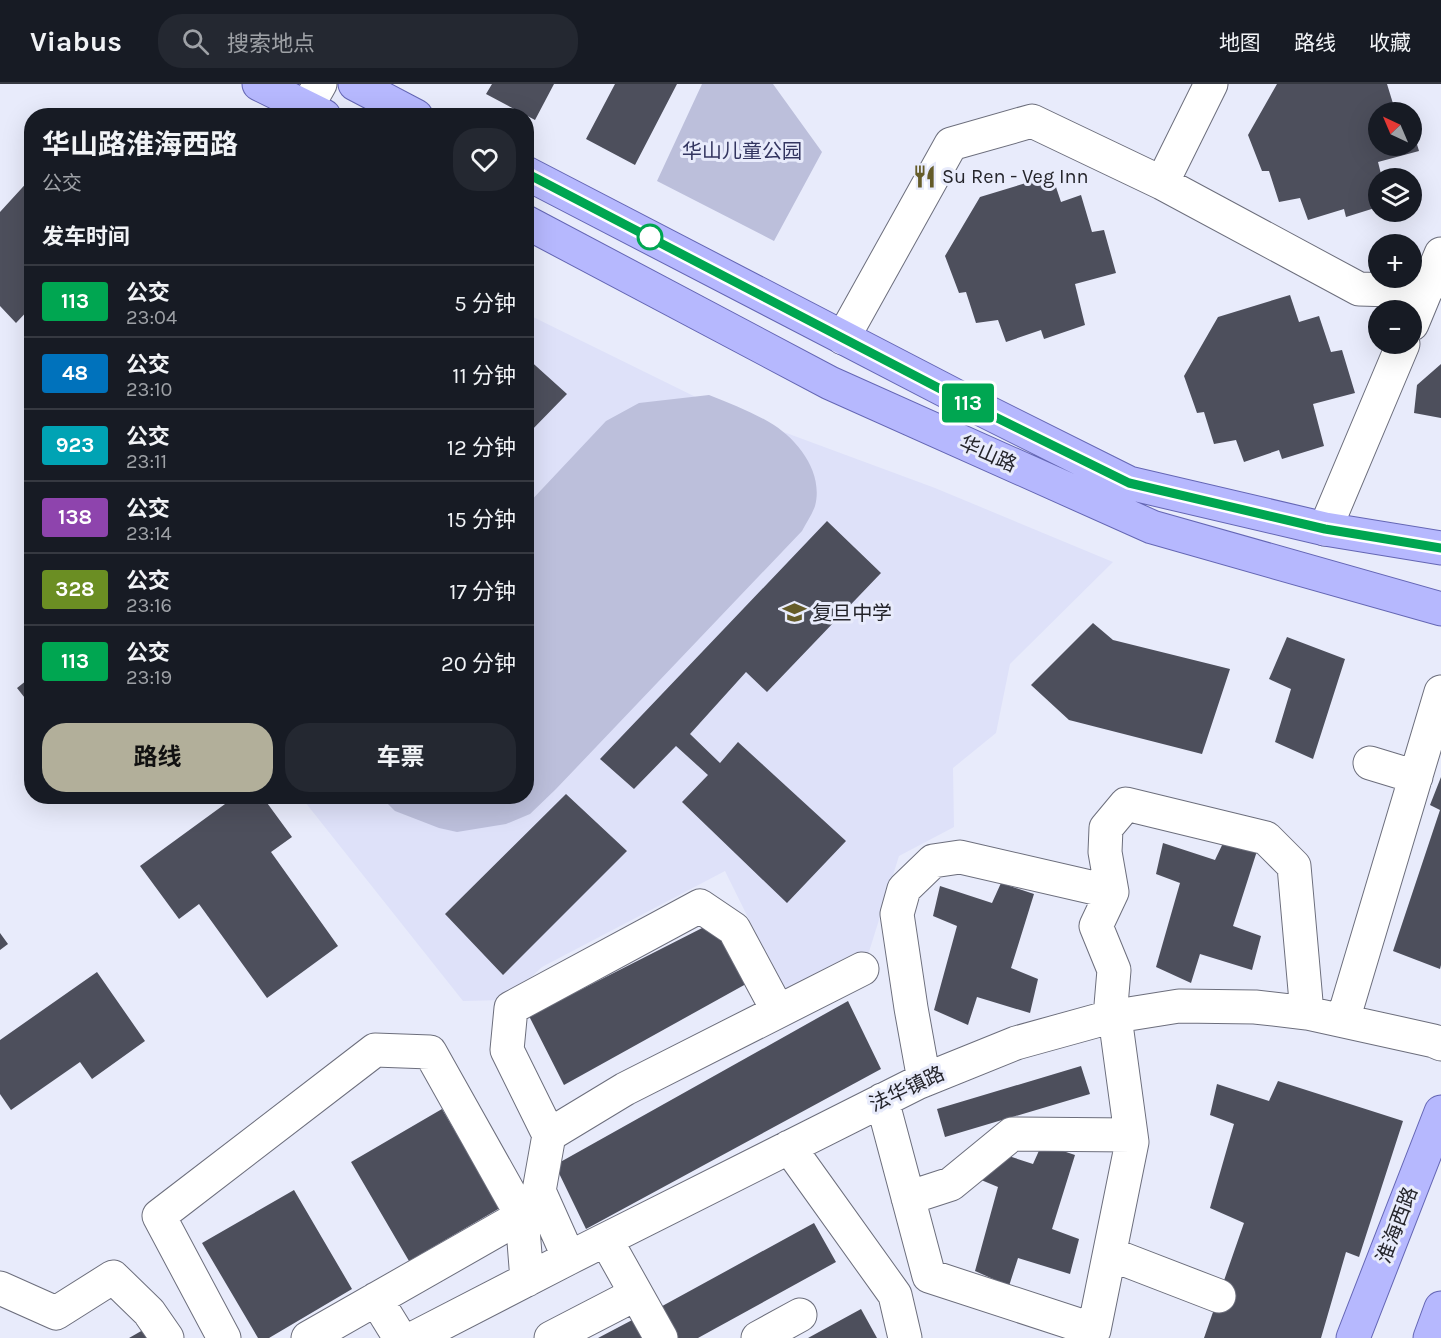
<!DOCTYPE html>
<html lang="zh">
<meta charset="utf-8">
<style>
body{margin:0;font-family:Karla,"Noto Sans SC",sans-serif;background:#242831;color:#f1f3f6;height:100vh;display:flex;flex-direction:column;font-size:22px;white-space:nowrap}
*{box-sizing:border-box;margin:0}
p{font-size:20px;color:#9ea1a6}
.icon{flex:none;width:33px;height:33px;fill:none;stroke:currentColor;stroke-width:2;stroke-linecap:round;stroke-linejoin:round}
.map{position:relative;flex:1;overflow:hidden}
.panel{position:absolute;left:24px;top:24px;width:510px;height:696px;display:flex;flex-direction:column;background:#171b24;border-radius:24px;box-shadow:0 6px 24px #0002}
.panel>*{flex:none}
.badge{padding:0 12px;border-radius:4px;font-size:21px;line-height:39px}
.needle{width:39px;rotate:316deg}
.buttons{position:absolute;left:1368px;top:18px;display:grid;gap:12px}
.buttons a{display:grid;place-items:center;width:54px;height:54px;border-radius:50%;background:#171b24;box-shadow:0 6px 24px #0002;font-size:30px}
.map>.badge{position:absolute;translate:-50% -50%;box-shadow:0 0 0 3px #fff}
h2{padding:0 18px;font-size:22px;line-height:54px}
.round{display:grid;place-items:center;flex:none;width:63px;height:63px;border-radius:24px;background:#242831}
.overview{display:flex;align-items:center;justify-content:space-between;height:102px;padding:0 18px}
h1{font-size:28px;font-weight:700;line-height:45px}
.primary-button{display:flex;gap:12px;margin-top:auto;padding:12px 18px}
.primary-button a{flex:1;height:69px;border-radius:24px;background:#b2af9a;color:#111;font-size:24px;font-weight:700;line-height:69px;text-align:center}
.primary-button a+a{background:#242831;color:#f1f3f6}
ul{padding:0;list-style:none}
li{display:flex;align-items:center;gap:18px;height:72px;padding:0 18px;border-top:2px solid #363941}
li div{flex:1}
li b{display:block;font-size:22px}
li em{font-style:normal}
li .badge{min-width:66px;font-weight:700;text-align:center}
header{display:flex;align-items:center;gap:36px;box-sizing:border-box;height:84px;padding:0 30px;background:#171b24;border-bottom:2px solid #363941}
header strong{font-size:28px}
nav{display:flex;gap:33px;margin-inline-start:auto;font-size:21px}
.search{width:420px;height:54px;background:#242831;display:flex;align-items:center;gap:15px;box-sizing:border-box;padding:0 21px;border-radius:24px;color:#9ea1a6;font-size:22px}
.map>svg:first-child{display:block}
.built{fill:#dee1f9}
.green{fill:#bcbfdb}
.building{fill:#4d4f5c}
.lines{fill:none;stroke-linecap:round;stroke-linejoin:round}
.minor-casing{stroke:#6c6e7c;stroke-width:35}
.major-casing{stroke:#6466b4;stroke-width:35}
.minor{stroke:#fff;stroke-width:33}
.major{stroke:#b6b8fe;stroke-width:33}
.line-casing{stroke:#fff;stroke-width:14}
.line{stroke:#00a651;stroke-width:9}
.stop-dot{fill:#fff;stroke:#00a651;stroke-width:3}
.labels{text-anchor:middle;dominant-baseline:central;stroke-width:6;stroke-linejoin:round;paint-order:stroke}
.park-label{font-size:20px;fill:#333560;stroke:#e8ebfb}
.poi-label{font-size:20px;fill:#25252b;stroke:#e8ebfb;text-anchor:start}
.street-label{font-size:20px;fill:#25252b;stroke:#e8ebfb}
</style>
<header>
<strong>Viabus</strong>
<div class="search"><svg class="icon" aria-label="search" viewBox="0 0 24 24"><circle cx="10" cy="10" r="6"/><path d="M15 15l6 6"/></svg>搜索地点</div>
<nav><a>地图</a><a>路线</a><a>收藏</a></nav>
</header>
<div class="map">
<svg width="1441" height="1254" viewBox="0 0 1441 1254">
<rect width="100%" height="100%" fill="#e8ebfb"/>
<path class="built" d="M527 230 716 323 935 404 1113 478 1010 580 996 649 953 684 954 743 899 772 868 871 786 910 725 787 542 883 506 916 463 917 301 713 526 712Z"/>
<path class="green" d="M702 0H773L822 68 774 157 657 97Z
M709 311C729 319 750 327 769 338 797 354 824 388 815 422 812 431 806 439 802 447L556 705 530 730 506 740 457 748 439 744 395 727 381 713 526 712 527 421 606 337 639 319Z"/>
<path class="building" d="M492 0H554L535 36 486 10Z
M615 0H677L635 81 586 55Z
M1277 0H1387L1395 26 1407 24 1408 28H1378V62H1412V44L1419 67 1378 78 1382 94H1378V123L1346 133 1344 125 1308 136 1300 114 1279 118 1269 87H1262L1248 51Z
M1052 91 1061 118 1081 111 1092 148 1104 146 1116 189 1075 200 1085 241 1044 255 1041 246 1006 258 998 236 976 239 966 208 959 209 945 172 980 113Z
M32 93V222L16 239 0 222V128Z
M1290 211 1299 238 1319 232 1331 268 1342 266 1355 309 1313 320 1324 362 1282 375 1279 366 1244 378 1236 356 1214 360 1204 328 1197 329 1184 292 1218 233Z
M526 273 567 310 526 352Z
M1441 280V334L1414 329 1417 301Z
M827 437 881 489 767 608 746 588 690 650 720 679 738 658 846 757 787 819 682 718 708 691 676 662 634 705 600 675Z
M1093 539 1113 556 1230 585 1202 670 1069 636 1031 601Z
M1287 553 1345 575 1313 675 1275 658 1291 605 1269 595Z
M32 592V623L17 604Z
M1441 693V881L1440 885 1393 867 1440 726 1430 721Z
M566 710 627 767 503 891 445 830Z
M236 712H262L292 753 271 768 338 862 267 914 199 820 179 835 140 782Z
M1224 757 1257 767 1233 842 1261 852 1252 886 1200 870 1191 899 1156 883 1180 799 1156 790 1163 759 1215 776Z
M1001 799 1034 810 1011 884 1038 895 1030 929 977 913 968 941 934 926 957 842 933 832 940 802 992 819Z
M712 839 746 900 564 1001 529 932Z
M0 849 8 860 0 866Z
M97 888 145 957 92 995 80 978 11 1026 0 1010V956Z
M848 917 881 985 586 1145 555 1081Z
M1081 982 1090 1010 945 1053 937 1025Z
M1278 997 1403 1037 1359 1173 1346 1168 1321 1254H1204L1244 1139 1210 1124 1234 1040 1210 1031 1217 1000 1269 1017Z
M442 1025 500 1124 409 1177 351 1078Z
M1042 1060 1075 1071 1052 1145 1079 1155 1070 1190 1018 1174 1009 1202 975 1187 998 1103 974 1093 981 1063 1033 1080Z
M294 1106 352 1205 269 1254H258L202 1159Z
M814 1139 836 1178 698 1254H670L655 1226Z
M861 1225 877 1254H808Z
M636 1234 647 1254H598Z
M150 1242 157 1254H129Z"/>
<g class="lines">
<defs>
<path id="minor" d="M307 23 320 0
M1162 99 1211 0
M1412 240 1441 170
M843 254 951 60 1032 37 1162 99 1359 205 1426 207
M1325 445 1403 260
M1370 679 1416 693
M1110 933 1114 886 1096 842 1112 808 1105 768 1106 744 1126 720 1266 754 1294 782 1307 929
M1343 936 1441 608
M924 996 911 924 897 830 904 805 933 777 960 773 1112 808
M882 1016 929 1192 1094 1246 1132 1058 1115 933
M549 1051 507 966 511 924 700 822 734 845 778 927
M789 1063 895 1211 905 1254
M908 1114 951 1100 1012 1050 1131 1051
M606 1156 661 1254
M1110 1170 1219 1212
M569 1174 539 1107 549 1051 625 1005 862 885
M0 1204 56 1229 113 1193 149 1228 167 1254
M376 1215 400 1254
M224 1254 159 1132 375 966 430 968 522 1132 527 1196
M308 1254 522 1132
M414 1254 569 1174 917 999 1016 959 1110 933 1179 922 1255 923 1307 929 1434 957 1441 960
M551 1254 636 1210
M758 1254 800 1231"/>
<path id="major" d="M259 0 324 32
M355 0 416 32
M526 89 977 323 1129 399 1325 445 1441 464
M526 138 830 299 1152 443 1441 525
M1353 1254 1441 1028
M1430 1254 1441 1224"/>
</defs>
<use href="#minor" class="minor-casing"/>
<use href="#major" class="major-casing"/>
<use href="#minor" class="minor"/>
<use href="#major" class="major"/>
</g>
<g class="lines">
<defs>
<path id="line" d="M526 89 977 324 1129 399 1325 445 1441 464"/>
</defs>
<use href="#line" class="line-casing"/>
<use href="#line" class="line"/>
</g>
<defs>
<symbol id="restaurant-bare" viewBox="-9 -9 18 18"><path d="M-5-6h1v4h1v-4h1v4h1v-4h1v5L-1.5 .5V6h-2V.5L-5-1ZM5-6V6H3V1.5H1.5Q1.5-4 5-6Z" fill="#655c29" stroke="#e8ebfb" stroke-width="2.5" paint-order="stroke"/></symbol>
<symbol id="school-bare" viewBox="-9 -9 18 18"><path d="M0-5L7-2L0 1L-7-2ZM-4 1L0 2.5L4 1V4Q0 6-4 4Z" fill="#655c29" stroke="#e8ebfb" stroke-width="2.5" paint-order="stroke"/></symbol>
</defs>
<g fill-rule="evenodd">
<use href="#restaurant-bare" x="908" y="76" width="33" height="33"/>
<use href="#school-bare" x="778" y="512" width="33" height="33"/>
</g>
<circle class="stop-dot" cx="650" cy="153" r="12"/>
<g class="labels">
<g class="park-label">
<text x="742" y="67">华山儿童公园</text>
</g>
<g class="poi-label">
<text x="942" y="92">Su Ren - Veg Inn</text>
<text x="812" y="529">复旦中学</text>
</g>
<g class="street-label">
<text transform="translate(988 370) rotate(24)">华山路</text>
<text transform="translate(907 1005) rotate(-25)">法华镇路</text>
<text transform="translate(1397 1141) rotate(-69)">淮海西路</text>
</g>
</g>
</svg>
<div class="buttons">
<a><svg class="needle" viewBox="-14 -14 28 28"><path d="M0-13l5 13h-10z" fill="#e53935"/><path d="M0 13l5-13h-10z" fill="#9ea1a6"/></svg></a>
<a><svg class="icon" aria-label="layers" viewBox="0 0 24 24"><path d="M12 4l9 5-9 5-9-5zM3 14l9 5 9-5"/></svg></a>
<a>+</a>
<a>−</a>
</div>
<b class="badge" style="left:968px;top:319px;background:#00a651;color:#fff">113</b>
<section class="panel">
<div class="overview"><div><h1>华山路淮海西路</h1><p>公交</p></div><a class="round"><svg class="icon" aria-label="heart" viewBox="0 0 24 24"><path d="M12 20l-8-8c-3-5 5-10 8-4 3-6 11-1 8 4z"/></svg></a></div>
<h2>发车时间</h2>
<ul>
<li><span class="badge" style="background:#00a651;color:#fff">113</span><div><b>公交</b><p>23:04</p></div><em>5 分钟</em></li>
<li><span class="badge" style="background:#0072bc;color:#fff">48</span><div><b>公交</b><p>23:10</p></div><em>11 分钟</em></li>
<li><span class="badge" style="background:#00a3b4;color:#fff">923</span><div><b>公交</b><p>23:11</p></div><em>12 分钟</em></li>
<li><span class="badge" style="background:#8e44ad;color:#fff">138</span><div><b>公交</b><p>23:14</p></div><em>15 分钟</em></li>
<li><span class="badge" style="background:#6b8e23;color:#fff">328</span><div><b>公交</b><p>23:16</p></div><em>17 分钟</em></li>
<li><span class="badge" style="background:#00a651;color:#fff">113</span><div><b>公交</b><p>23:19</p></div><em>20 分钟</em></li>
</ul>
<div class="primary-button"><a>路线</a><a>车票</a></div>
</section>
</div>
